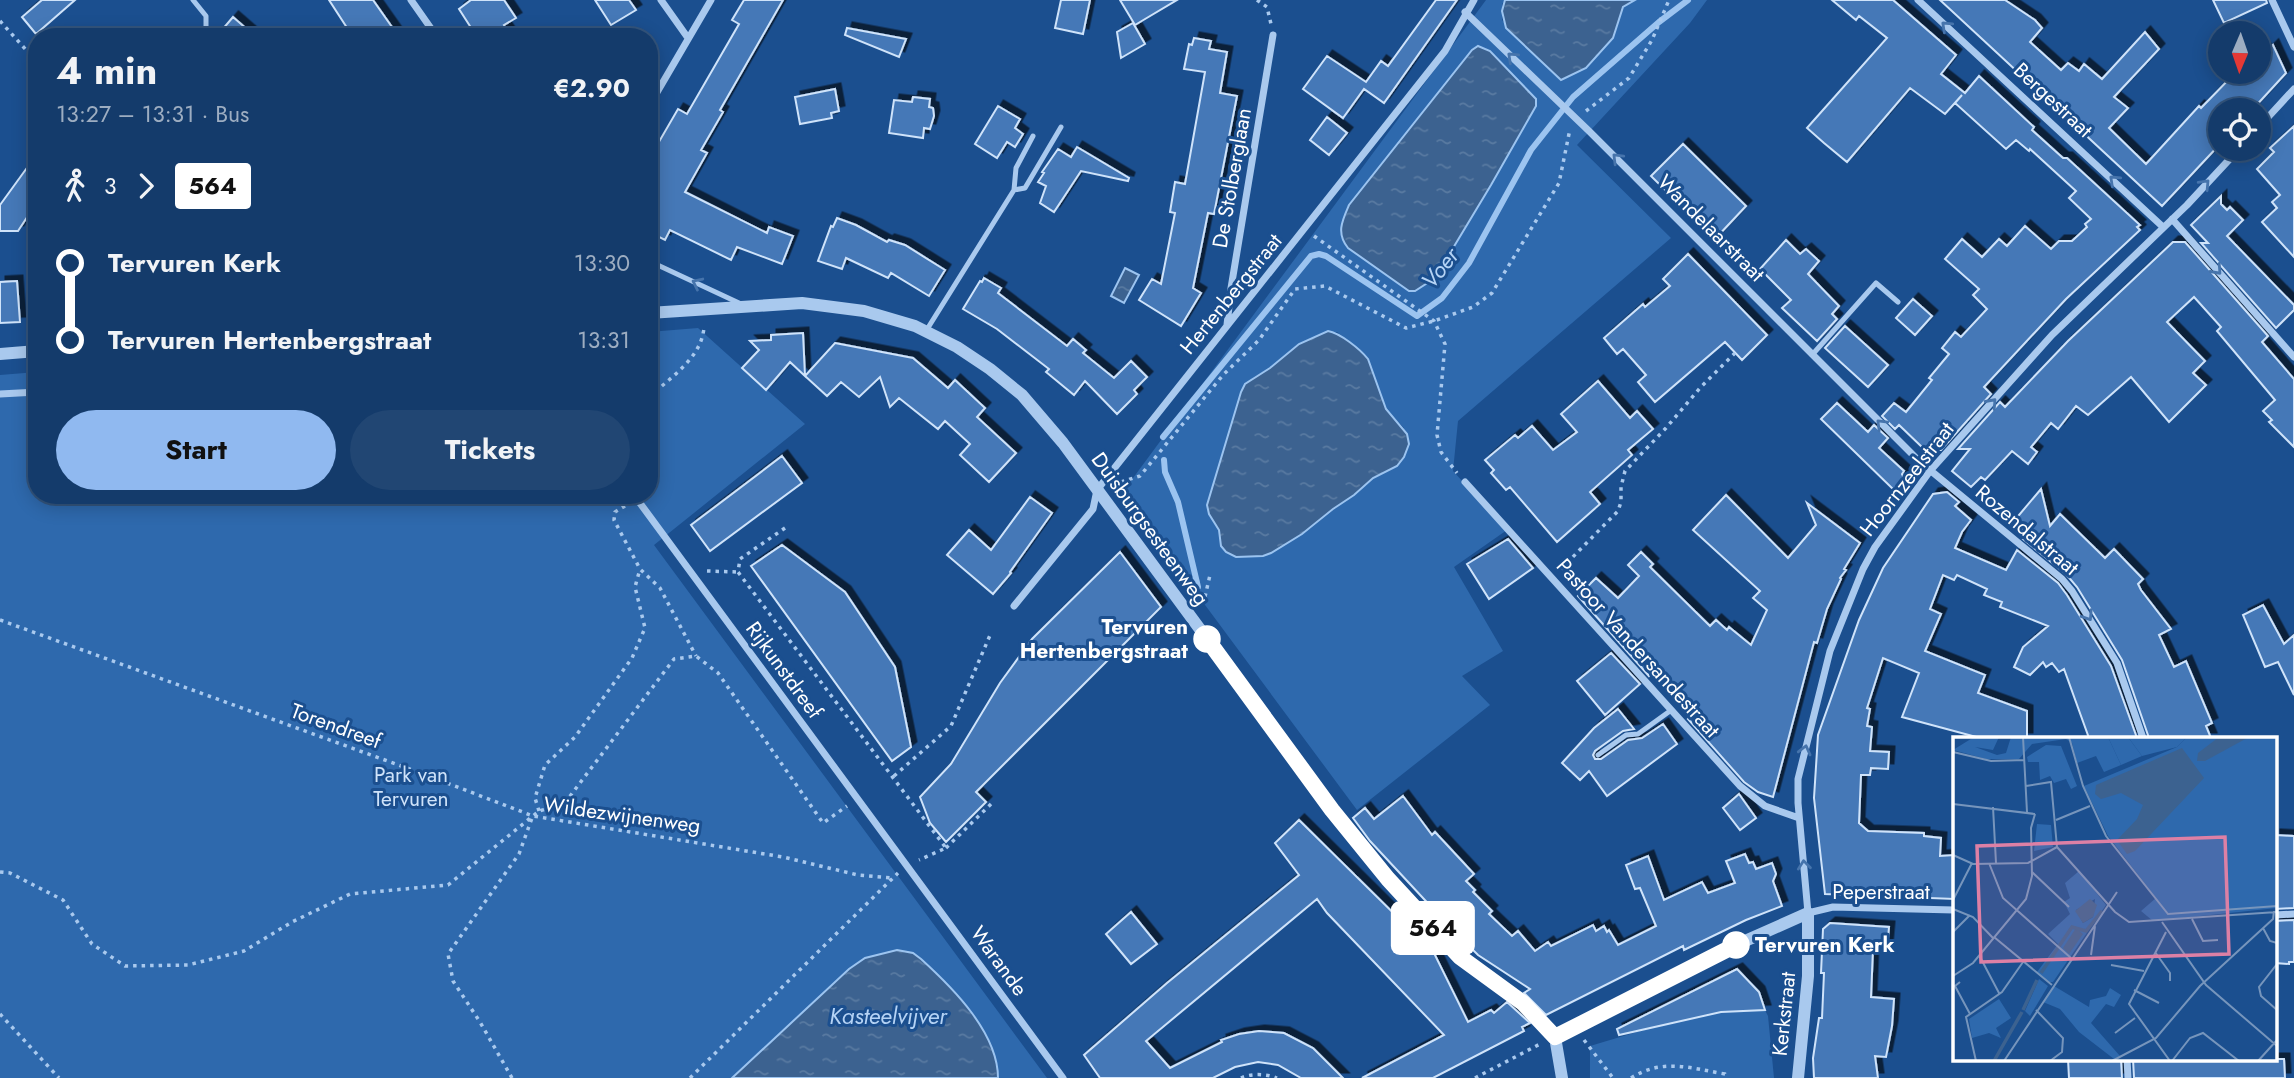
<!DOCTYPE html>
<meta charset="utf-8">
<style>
body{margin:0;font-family:Jost,sans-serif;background:#214673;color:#f1f3f6;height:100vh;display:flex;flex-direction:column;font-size:26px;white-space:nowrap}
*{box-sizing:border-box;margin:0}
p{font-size:23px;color:#9dadc1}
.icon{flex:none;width:38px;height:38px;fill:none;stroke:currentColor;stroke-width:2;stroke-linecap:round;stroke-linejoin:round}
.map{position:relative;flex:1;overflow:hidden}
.side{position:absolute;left:28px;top:28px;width:630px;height:476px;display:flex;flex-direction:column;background:#143b6b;border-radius:28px;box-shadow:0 4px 18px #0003,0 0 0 2px #33557e}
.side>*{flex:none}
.badge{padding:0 14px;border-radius:5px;font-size:24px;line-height:46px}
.needle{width:46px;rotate:182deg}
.controls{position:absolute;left:2208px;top:21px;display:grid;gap:14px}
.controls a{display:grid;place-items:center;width:63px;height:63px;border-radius:50%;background:#143b6b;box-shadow:0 4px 18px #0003,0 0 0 2px #33557e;font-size:35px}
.map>.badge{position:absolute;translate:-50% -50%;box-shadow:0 0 0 4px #fff}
.legs{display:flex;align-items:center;gap:10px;height:77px;padding:0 28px;font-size:23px}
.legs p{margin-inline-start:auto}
.summary{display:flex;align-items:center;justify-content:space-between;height:119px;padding:0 28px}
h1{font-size:38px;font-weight:700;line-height:52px}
.button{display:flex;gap:14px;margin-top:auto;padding:14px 28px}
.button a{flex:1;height:80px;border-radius:42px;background:#90b9f0;color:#111;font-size:28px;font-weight:700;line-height:80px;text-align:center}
.button a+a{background:#214673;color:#f1f3f6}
ul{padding:0 28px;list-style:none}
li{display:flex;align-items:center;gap:24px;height:77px;font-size:26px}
li i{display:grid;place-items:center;width:10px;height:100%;margin:0 9px;background:currentColor}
li i::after{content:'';width:18px;height:18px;margin:-9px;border:5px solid;border-radius:50%;background:#143b6b}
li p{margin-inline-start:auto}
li:first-child i{background:linear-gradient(#0000 50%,currentColor 0)}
li:last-child i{background:linear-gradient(currentColor 50%,#0000 0)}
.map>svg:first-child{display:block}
.park{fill:#2e69ad;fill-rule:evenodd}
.water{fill:url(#water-ripples);stroke:#9cc4f0;stroke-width:2}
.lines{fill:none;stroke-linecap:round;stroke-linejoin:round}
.stream{stroke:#9cc4f0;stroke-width:6}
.building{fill:#4478b7;stroke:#cfe3fa;stroke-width:2;filter:url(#shadow)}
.path{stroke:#a9c9ee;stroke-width:3.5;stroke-dasharray:3.5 5;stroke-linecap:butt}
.service{stroke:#a9c9ee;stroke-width:5}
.minor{stroke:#a9c9ee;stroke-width:7}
.tertiary{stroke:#a9c9ee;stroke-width:12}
.oneway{stroke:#4674ac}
.line-1-casing{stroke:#fff;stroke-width:16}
.line-1{stroke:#fff;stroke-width:10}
.stop-1-dot{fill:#fff;stroke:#fff;stroke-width:3.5}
.labels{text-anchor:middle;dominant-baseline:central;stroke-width:6;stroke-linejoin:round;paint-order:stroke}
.street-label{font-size:21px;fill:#fff;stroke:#1b4f8f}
.stop-label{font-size:21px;font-weight:bold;fill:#fff;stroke:#1b4f8f;text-anchor:end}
.park-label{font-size:21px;fill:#cfe3fa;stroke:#1b4f8f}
.water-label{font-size:23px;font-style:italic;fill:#b5d3f5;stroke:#1b4f8f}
.inset-river{fill:none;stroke:#3c6290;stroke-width:3.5}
.inset-road{fill:none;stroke:#7695bc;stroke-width:2}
.view{fill:#dd80a5;fill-opacity:0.15;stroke:#dd80a5;stroke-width:3.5}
.inset-edge{fill:none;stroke:#fff;stroke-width:3.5}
</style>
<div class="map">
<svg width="2294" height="1078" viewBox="0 0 2294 1078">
<defs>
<pattern id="water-ripples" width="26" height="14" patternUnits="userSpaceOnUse" patternTransform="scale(1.75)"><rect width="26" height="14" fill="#3c6290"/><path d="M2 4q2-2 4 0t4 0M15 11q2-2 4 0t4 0" fill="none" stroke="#597aa1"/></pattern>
<filter id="shadow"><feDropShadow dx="5.5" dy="-5.5" stdDeviation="0" flood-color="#0009"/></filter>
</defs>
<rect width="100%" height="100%" fill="#1b4f8f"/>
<path class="park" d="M1486 0H1505L1502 4V20L1561 80 1586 67 1613 38 1623 7 1635 0H1707L1690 23 1577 145 1671 238 1458 421 1453 471 1507 530 1454 567 1503 651 1462 676 1490 705 1357 810 1122 493ZM1478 46 1490 51 1536 99V106L1491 185 1435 278 1409 291 1348 248 1349 205 1472 50ZM1337 332 1362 352 1368 359 1386 409 1404 428 1396 466 1373 478 1311 528 1271 553 1263 556 1221 546 1219 530 1209 514V497L1223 458 1241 392 1254 377 1270 368 1299 344Z
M698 328 805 424 654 545 1047 1078H0V375L37 372V495H649V332Z
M1734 1003 1736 1011 1765 1010 1768 1016 1774 1078H1590V1046Z"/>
<path class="water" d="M1505 0H1635L1623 7 1613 38 1586 68 1561 80 1506 28 1502 11Z
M1478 46 1490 51 1536 99V106L1491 185 1435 278 1415 291H1409L1348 248C1336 233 1342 221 1349 205L1472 50Z
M1125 268 1139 275 1124 303 1111 296Z
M1328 331C1340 333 1360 349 1368 359L1386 409 1407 434 1409 444 1404 457 1397 466 1373 478 1354 495 1333 509 1302 534 1271 553 1263 556 1236 557 1226 552 1221 546 1219 530 1209 514 1207 505 1241 392 1245 384 1270 368 1299 344Z
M897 950 913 953 921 959C953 988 998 1033 998 1078H732L849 969 865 958Z"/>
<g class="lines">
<path class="stream" d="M1163 437 1311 256 1319 254 1326 256 1417 316 1442 298 1469 263 1531 150 1573 97 1659 22 1688 0
M1164 460 1165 472 1178 502 1198 587"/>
</g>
<path class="building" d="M42 0H75L36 34 22 17Z
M329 0H373L399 37H353Z
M471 0H504L516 18 504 25 512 37H477L459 9Z
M595 0H629L636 10 611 25Z
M744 0H783L720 110 723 112 701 150 707 153 685 192 767 233 769 227 793 236 782 264 737 247 731 260 670 230 665 240 649 232V159L678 109 687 114 739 24 732 20Z
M1061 0H1090L1083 34 1055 28Z
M1120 0H1177L1135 25Z
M1436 0H1457L1384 103 1364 89 1343 118 1303 89 1327 56 1366 82 1381 61 1388 66Z
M1832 0H1893L1956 55 1941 74 1965 93 1979 76 2034 127 2032 130 2063 158H2067L2140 225 2137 227 2140 230 2066 299 1984 387 1991 394 1941 450H1925L1899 425 1895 429 1882 416 1894 403 1906 412 1932 380 1929 378 1949 354 1942 348 1955 332 1961 337 1987 309 1973 295 1979 289 1945 259 1962 239 1982 257 1999 239 2007 246 2025 226 2051 249 2059 241H2072L2087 227 2085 224 2091 219 2069 198 2076 191 2030 149 2029 151 2016 140 2006 149 1955 103 1962 95 1945 114 1910 88 1847 162 1824 143 1807 128 1887 38 1859 16 1856 20Z
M1940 0H2005L2035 20 2042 28 2030 42 2061 70 2068 63 2079 71 2084 64 2102 79 2145 32 2159 49 2114 97 2128 108 2109 128 2146 164 2199 106 2201 108 2236 72H2259V43L2267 51 2273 45 2286 73 2252 110H2221V143L2162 206Z
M2213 0H2266L2267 3 2224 23Z
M233 17 256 37H216Z
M1133 23 1145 44 1121 58 1117 32Z
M847 28 906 39 899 57 845 35Z
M1194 38 1211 41 1209 49 1227 52 1220 93 1237 96 1214 214 1208 213 1193 288 1201 293 1181 326 1139 300 1152 279 1161 284 1175 213 1170 212 1175 182 1185 184 1205 72 1184 69 1189 44 1192 45Z
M835 89 839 111 831 113 832 118 800 124 795 97Z
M913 97 930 99 929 107 933 108 934 116 930 129 924 128 923 138 889 133 894 100 912 102Z
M998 106 1020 119 1015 128 1023 134 1015 147 1007 142 997 158 975 144Z
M1327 117 1347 133 1329 155 1310 140Z
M2294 126V257L2262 222 2277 208 2272 202 2280 195 2257 169 2274 152 2270 148Z
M1683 144 1746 206 1715 239 1651 176Z
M1077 147 1129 178 1128 181 1081 171 1054 212 1040 203 1046 186 1038 182 1044 173 1042 172 1058 149 1071 157Z
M37 154V202L18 231H0V205Z
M2221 196V204L2227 210 2230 207 2243 220 2227 236 2294 305V310L2276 328 2201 243H2208L2191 225Z
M837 218 856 225 887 242 889 240 905 245 945 270 929 296 891 273 888 278 846 258 842 269 818 261 831 226 833 227Z
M1786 240 1800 254 1806 249 1819 261 1808 274 1839 306 1832 314 1837 319 1817 341 1782 308 1791 300 1760 269Z
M2173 242H2185L2268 336 2262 342 2294 379V447L2269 422 2272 420 2263 411 2275 400 2217 331 2221 327 2194 297 2167 322 2205 361 2193 373 2206 385 2169 422 2131 377 2088 415 2076 406 2058 429 2051 423 2031 447 2037 452 2028 464 2012 451 1985 480 1981 477 1971 487 1952 471 1970 449H1958L2000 402 2005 407 2068 341Z
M1688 254 1767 335 1742 360 1725 342 1655 402 1638 382 1646 375 1623 349 1617 354 1604 338 1643 304 1645 307 1670 286 1663 279Z
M984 278 1001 288 998 293 1067 346 1073 339 1086 350 1083 353 1114 378 1131 361 1147 377 1134 390 1137 394 1117 414 1085 381 1074 395 1046 372 1049 369 997 329 963 309 980 281 982 282Z
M17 281 20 322 0 323V282Z
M1913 299 1932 316 1915 335 1896 318Z
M1845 326 1888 365 1868 387 1825 348Z
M803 333 805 376 790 362 766 390 742 368 759 350 750 341 771 340V335Z
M835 343 913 358 948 388 955 380 985 408 977 417 1016 453 989 482 960 455 970 444 945 421 938 429 899 398 890 407 880 377 859 397 841 382 827 396 805 376Z
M1598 381 1630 418 1637 411 1653 429 1628 450 1632 455 1590 492 1600 504 1557 542 1510 487 1506 490 1491 473 1494 470 1485 460 1515 435 1518 438 1532 426 1553 450 1577 432 1561 414Z
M1837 403 1868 432 1874 425 1888 438 1879 448 1904 471 1902 474 1905 480 1896 492 1821 419Z
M782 456 802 483 710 551 691 525Z
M2041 489 2050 526 2060 514 2105 558 2114 549 2143 579 2138 584 2141 590 2171 629 2159 635 2174 667 2186 661 2212 723 2206 726 2211 738H2149L2122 660 2077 587 2066 574 2023 539 2026 532 2014 521Z
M1947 492 1959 502 1955 506 1971 520 1962 532 1955 548 2006 570 2017 550 2058 583 2067 595 2111 666 2137 738H2089L2064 669 2059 672 2052 663 2046 667 2043 662 2030 675 2014 667 2023 647 2048 626 2000 607 2002 602 1984 595 1987 589 1957 575 1954 580 1943 575 1930 609 1941 614 1925 651 1985 675 1978 693 2027 711V738H1980L1902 717 1919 673 1883 658 1867 708 1870 709 1867 726 1872 727 1870 751 1889 752 1888 769 1871 768 1870 775H1861L1859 823 1868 831 1924 833V836L1941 838 1940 856 1955 855V899L1825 894 1814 798 1818 735 1859 620 1883 568 1933 494Z
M1726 495 1788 558 1816 525 1807 503 1860 543 1844 569 1846 570 1840 578 1841 579 1827 609 1817 643 1814 642 1773 797 1758 792 1744 782 1688 719 1696 711 1656 670 1649 676 1578 596 1596 578 1618 598 1639 576 1628 565 1641 552 1653 564 1650 567 1710 626 1716 620 1727 630 1729 627 1751 645 1767 610 1753 598 1760 591 1693 530Z
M1030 497 1052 513 1010 572 1011 573 993 594 947 555 969 530 991 550Z
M1508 539 1533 568 1489 599 1467 564Z
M782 545 845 592 895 667 911 747 892 761 751 566Z
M1120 552 1161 607 976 792 986 802 946 842 930 823 920 797 951 764 1000 683 1032 639Z
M2263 605 2284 644 2294 635V695L2278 662 2265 667 2243 615Z
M1611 653 1640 684 1605 715 1577 681Z
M1618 709 1634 729 1623 731 1595 751 1593 755 1595 759H1601L1628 740 1642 738 1663 724 1677 744 1607 796 1589 771 1580 780 1562 763 1594 728Z
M1739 794 1756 818 1740 830 1723 808Z
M1403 796 1432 835 1435 832 1474 874 1466 881 1475 890 1473 892 1492 911 1489 914 1512 936 1518 931 1535 951 1548 942 1551 946 1593 925 1596 931 1604 926 1607 932 1609 930 1618 945 1656 926 1640 888 1635 889 1626 865 1648 856 1664 900 1702 882 1708 893 1735 883 1726 861 1745 854 1749 863 1753 862 1756 869 1772 863 1776 874 1773 881 1782 906 1746 920 1684 950 1683 946 1546 1015 1524 993 1530 989 1478 955 1449 926 1370 841 1353 818 1365 808 1374 819Z
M1299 820 1434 953 1468 1022 1491 1010 1494 1013 1507 1002 1530 1023 1522 1027 1524 1031 1433 1078H1362L1444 1035 1327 913 1317 899 1146 1041 1170 1068 1222 1042 1221 1040 1239 1034 1259 1031 1284 1033 1313 1048 1343 1078H1301L1278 1065 1258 1062 1235 1067 1213 1078H1100L1084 1055 1167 983 1299 875 1275 843Z
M2275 835 2294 836V908L2275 909Z
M1131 912 1157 944 1131 964 1106 934Z
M2294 920V962H2289V964L2275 963V921Z
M1830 923 1889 927 1887 949H1873L1871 997 1894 999 1892 1026 1886 1057 1875 1056 1878 1078H1814L1813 1058 1819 1018H1822L1824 973H1821L1823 929Z
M1737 969 1759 992 1765 1010 1721 1012 1619 1035 1617 1029Z
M2068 1059H2121L2122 1078H2069Z
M2133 1059H2284L2285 1078H2134Z"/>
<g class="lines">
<path class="path" d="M1257 0 1267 7 1271 24
M0 21 37 62
M1586 111 1629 78 1652 40 1669 0
M1314 236 1434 321 1445 344 1437 435 1441 452 1457 473
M31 336 29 237 37 225
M649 397C670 378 703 357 704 326
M1121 482 1140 476 1223 375 1259 340 1295 289 1325 286 1406 328 1434 321 1473 307 1492 293 1559 183 1570 129
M625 506 615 512 614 520 640 569 660 588 696 656
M785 528 740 559 738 572 946 848 919 860
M1561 569 1618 511 1621 502V487L1625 471 1666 428 1700 388 1735 353
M707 571 737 572
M1201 604 1204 601 1210 575
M0 620 426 775 533 816 783 857 858 875 892 878
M894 776 951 726 991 633
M539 811 535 798 545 765 575 737 632 658 645 628 635 587 640 569
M946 848 991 804
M0 872 10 873 63 900 92 944 125 966 188 965 244 951 292 922 350 894 448 885 539 811 564 804 674 659 696 656 718 673 823 823 847 806
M0 1014 59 1078
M1584 1040 1613 1078
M512 1078 480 1022 453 981 448 954 519 854 532 818
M690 1078 898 873
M1241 1078C1251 1073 1267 1074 1277 1078
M1475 1078 1540 1044
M1631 1078C1663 1058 1690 1068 1725 1074L1727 1078"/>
<path class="service" d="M193 0 206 16V37
M1014 190 1025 188 1061 127
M649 261 739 303
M926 331 1014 190 1016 168 1033 136
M1812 355 1876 283 1898 302
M1598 755 1626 735 1638 734 1670 711"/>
<path class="minor" d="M411 0 437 37
M661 0 688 38
M1918 0 2163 227
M2272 0 2294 47
M1465 12 1589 131 1919 461 2062 579 2072 591 2117 663 2143 738
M649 106 711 0
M2259 127 2294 89
M2172 219 2294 357
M1227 325 1231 288 1273 35
M0 394 37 392
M1465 482 1740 786 1765 806 1799 818
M634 495 1063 1078
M1014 606 1093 509 1097 490 1445 51 1474 0
M1954 910 1833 907 1808 913 1798 803V779L1830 651 1863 569 1875 547 1930 471 2052 335 2187 205 2239 149
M2275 915 2294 914
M2127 1059 2128 1078"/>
<path class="tertiary" d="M649 313 802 303 864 311 915 326 957 347 990 369 1022 395 1063 443 1347 829 1388 879 1453 950 1523 1003 1555 1037
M0 354 37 351
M1555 1037 1736 945 1808 913V976L1798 1078
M1555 1037 1562 1078"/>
</g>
<defs><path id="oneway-chevron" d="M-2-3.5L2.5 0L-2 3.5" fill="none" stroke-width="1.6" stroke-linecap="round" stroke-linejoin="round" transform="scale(1.75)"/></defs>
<g class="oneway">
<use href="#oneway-chevron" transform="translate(1946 26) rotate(-137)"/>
<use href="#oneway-chevron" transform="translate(1512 57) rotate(-137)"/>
<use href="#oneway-chevron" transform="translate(1617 158) rotate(-135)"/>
<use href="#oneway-chevron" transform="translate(2114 180) rotate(-137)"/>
<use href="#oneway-chevron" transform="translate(2205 184) rotate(-47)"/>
<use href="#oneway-chevron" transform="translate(2217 270) rotate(48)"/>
<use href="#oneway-chevron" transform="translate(697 283) rotate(-154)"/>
<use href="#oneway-chevron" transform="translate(1992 403) rotate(-48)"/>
<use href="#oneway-chevron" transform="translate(1881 424) rotate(-135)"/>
<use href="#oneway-chevron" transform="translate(2088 616) rotate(57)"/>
<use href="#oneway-chevron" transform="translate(1805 750) rotate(-76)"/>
<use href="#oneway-chevron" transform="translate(1804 865) rotate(-96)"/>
</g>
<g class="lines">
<defs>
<path id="line-1" d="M1207 639 1332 810 1388 879 1460 957 1523 1003 1555 1037 1736 945"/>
</defs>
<use href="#line-1" class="line-1-casing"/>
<use href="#line-1" class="line-1"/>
</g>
<g class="stop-1-dot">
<circle cx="1207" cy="639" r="12"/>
<circle cx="1736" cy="945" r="12"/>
</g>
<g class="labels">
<g class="street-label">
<text transform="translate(2053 100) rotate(43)">Bergestraat</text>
<text transform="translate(1232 178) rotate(-80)">De Stolberglaan</text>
<text transform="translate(1711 228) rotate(45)">Wandelaarstraat</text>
<text transform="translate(1231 294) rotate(-51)">Hertenbergstraat</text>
<text transform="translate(1907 479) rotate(-52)">Hoornzeelstraat</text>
<text transform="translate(1150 529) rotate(54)">Duisburgsesteenweg</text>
<text transform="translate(2027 530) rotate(40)">Rozendalstraat</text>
<text transform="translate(1638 648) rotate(48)">Pastoor Vandersandestraat</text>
<text transform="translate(784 670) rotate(54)">Rijkunstdreef</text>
<text transform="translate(336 726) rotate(20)">Torendreef</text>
<text transform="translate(622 815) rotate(8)">Wildezwijnenweg</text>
<text x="1881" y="892">Peperstraat</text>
<text transform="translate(999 961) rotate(54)">Warande</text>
<text transform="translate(1784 1014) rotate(-84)">Kerkstraat</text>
</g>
<g class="stop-label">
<text x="1188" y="627">Tervuren<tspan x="1188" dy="24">Hertenbergstraat</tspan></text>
<text x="1755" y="945" text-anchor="start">Tervuren Kerk</text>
</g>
<g class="park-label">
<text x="411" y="775">Park van<tspan x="411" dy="24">Tervuren</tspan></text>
</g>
<g class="water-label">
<text transform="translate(1440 268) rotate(-51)">Voer</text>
<text x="888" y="1016">Kasteelvijver</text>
</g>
</g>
<g transform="translate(1953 737)">
<rect width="324" height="324" fill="#1b4f8f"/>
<path d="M155 0H175L189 19 168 28Z" fill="#2e69ad"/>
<path d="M21 0H46L40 13 22 10 44 18 53 16 58 0H155L168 28 151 35 143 19 124 26 119 6 113 2 79 7 66 22H33L0 13ZM175 0H234L224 10 189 19ZM101 249 136 270 137 263 153 259 157 251 168 258 161 270 153 267 138 286 167 319 161 322 126 295 107 272 90 265Z" fill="#2e69ad"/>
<path d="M234 0H324V171L200 184 188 174 203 161 155 99 131 49 224 10ZM93 8 108 9 124 49 118 52 113 42 101 46 97 39 87 43 86 25H75L74 20ZM84 87 98 88 100 110 81 114ZM126 134 153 168 100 245H96L84 235 105 207 95 197 117 177 111 165 117 161 112 146ZM142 162 140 180 130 186 123 173ZM86 242 95 249 77 279 72 274ZM46 262 58 281 43 291 48 301 36 296 19 301 16 282Z" fill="#2e69ad" fill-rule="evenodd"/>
<path d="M266 0H296L252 24H244L245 16ZM229 11 251 41 182 114 174 117 164 103 184 82 190 68 168 56 148 62 142 57 143 48ZM137 162 144 168 140 180 130 186 122 174ZM123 191 130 197 116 217 110 211Z" fill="#3c6290"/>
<path class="inset-river" d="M88 236 119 190 133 194 149 174M70 273 84 243M41 324 69 275"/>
<path class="inset-road" d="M70 0 74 75M116 0 130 49 153 99 215 177 324 169M0 15 38 24 72 23M73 49 98 45 104 110M0 67 82 77M40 70 43 126M103 83 137 69M104 110 162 175 176 185 324 175M0 118 20 127 75 126 104 110M36 126 50 161 118 221M79 135 116 170M0 163 19 126M0 172 20 180 40 201M239 182 250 204 265 203M209 185 253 248 324 309M310 191 317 204 324 206M0 195 17 178M213 195 176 267 217 324M41 200 99 248M202 215 217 236V244M26 218 46 256M138 218 142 189M324 227 306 250 308 259 324 273M158 228 191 234M0 239 20 226 73 162 79 139 78 91 82 77M7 245 2 249 17 277M181 253 206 266M83 273 110 301 109 315 97 324M162 296 182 281M23 324 13 280 49 255 70 225M51 324 164 155M159 324 203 301 247 249 320 182 321 174M219 324 237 301 250 296 286 324M305 324 324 303"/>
<path class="view" d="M272 100 276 217 28 225 24 109Z"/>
<rect width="324" height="324" class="inset-edge"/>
</g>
</svg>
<div class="controls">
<a><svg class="needle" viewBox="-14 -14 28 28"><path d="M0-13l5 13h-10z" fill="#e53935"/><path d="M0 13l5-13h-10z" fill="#9dadc1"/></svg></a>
<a><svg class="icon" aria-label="locate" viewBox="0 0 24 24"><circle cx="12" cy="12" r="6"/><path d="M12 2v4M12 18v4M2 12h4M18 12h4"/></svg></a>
</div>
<b class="badge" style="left:1433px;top:928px;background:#fff;color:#111">564</b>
<section class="side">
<div class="summary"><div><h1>4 min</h1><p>13:27 – 13:31 · Bus</p></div><b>€2.90</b></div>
<div class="legs"><svg class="icon" aria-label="walk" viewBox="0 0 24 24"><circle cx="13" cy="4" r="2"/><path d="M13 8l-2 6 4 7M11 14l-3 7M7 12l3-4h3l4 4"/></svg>3<svg class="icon" aria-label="forward" viewBox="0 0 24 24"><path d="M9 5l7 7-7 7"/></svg><b class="badge" style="background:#fff;color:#111">564</b></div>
<ul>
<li><i style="color:#fff"></i><b>Tervuren Kerk</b><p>13:30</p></li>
<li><i style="color:#fff"></i><b>Tervuren Hertenbergstraat</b><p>13:31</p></li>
</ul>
<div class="button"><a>Start</a><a>Tickets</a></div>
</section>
</div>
